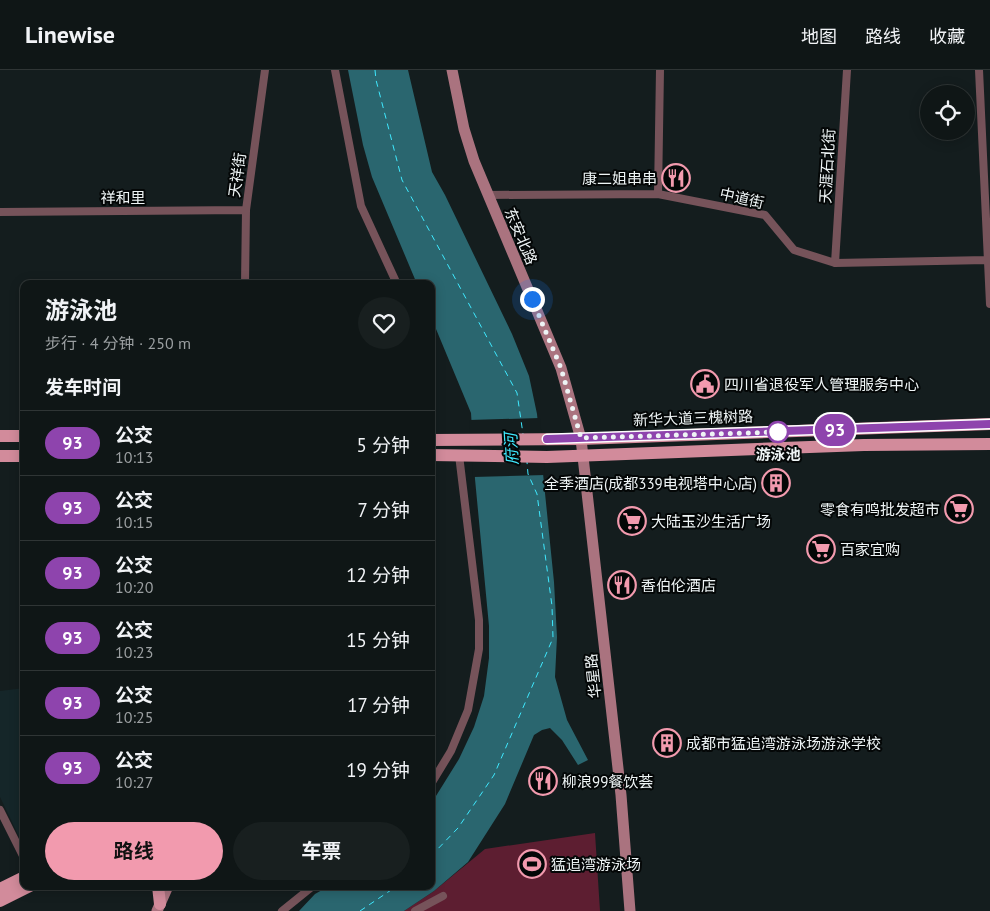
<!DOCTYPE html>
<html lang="zh">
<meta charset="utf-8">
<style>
body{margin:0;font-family:"PT Sans","Noto Sans SC",sans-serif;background:#181f1f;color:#f1f3f6;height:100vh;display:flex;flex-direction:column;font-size:19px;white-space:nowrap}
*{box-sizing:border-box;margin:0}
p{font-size:16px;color:#9b9fa1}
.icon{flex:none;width:28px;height:28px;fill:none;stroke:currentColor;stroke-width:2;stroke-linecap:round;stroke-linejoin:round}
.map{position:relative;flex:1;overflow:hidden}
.panel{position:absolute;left:20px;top:210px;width:415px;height:610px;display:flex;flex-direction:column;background:#0f1616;border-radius:10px;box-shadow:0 2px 12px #0003,0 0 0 1px #2f3535}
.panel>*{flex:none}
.badge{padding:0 10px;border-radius:16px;font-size:18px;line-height:32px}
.controls{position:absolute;left:920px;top:15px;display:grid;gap:10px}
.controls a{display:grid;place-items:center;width:55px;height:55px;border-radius:50%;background:#0f1616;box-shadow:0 2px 12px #0003,0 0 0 1px #2f3535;font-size:25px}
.you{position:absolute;width:25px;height:25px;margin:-12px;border:4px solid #fff;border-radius:50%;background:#1a73e8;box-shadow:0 0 0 8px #1a73e833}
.map>.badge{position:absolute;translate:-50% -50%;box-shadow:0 0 0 2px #fff}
h2{padding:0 25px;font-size:19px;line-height:45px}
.round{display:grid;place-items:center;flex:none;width:52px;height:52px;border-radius:26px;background:#181f1f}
.head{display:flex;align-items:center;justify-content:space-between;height:85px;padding:0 25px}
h1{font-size:24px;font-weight:700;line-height:38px}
.button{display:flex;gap:10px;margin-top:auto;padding:10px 25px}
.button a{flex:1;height:58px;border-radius:30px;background:#f29aae;color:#111;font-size:20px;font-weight:700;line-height:58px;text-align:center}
.button a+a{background:#181f1f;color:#f1f3f6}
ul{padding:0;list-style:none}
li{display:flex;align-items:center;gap:15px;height:65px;padding:0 25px;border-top:1px solid #2f3535}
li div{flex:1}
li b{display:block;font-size:19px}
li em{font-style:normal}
li .badge{min-width:55px;font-weight:700;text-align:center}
header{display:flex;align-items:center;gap:30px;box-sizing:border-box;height:70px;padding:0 25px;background:#0f1616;border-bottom:1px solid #2f3535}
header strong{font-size:24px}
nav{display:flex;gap:28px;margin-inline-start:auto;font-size:18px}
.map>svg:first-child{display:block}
.built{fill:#152629}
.green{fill:#5d1e31}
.water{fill:#2a666f}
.pier{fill:#141d1e}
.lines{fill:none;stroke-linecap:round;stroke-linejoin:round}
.ferry{stroke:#3fe9ff;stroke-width:1;stroke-dasharray:6 5;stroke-linecap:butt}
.street{stroke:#76535a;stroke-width:8}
.secondary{stroke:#aa737f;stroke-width:11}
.primary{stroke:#d28b9b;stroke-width:12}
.line-casing{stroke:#fff;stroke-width:11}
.line{stroke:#8e44ad;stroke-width:8}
.walk{stroke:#eef4f5;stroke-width:5;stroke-dasharray:0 9}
.stop-dot{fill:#fff;stroke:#8e44ad;stroke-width:2.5}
.labels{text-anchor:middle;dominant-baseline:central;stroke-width:4;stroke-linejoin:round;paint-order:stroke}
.street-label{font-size:15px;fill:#eef4f5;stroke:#040707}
.poi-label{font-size:15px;fill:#eef4f5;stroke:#040707;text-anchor:start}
.stop-label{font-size:15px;font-weight:bold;fill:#eef4f5;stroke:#040707}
.water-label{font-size:16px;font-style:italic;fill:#3fe9ff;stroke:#040707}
</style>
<header>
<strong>Linewise</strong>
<nav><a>地图</a><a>路线</a><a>收藏</a></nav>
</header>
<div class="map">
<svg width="990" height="841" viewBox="0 0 990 841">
<rect width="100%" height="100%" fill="#141d1e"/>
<path class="built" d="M24 618V777L0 727V621Z"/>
<path class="green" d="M595 763 600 841H404L434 821 485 779Z"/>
<path class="water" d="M348 0H408L432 102 445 125 512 264 529 306 537 344 554 512 557 567 555 607 567 650 588 690 578 695 562 670 550 658 542 660 534 665 505 734 468 792 434 821 404 841H299L315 824 329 816H431V734L459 689 474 657 484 626 489 588V556L475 409 471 343 431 247V214H417L372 107 363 75Z"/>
<path class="pier" d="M540 348 545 405 473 407 469 350Z"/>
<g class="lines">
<path class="ferry" d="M375 0 376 10 402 110 517 323 523 364
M431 786 458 758 494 705 553 568 552 536 537 424 528 404 527 392
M360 841 397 816"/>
<path class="street" d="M335 0 361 136 397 214
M979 0 990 234
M658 124 660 0
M488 125 658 124 765 145 794 180 835 193 987 190
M0 142 246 140
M835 193 847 0
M245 214 246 140 265 0
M431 714 451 681 468 640 479 579V550L459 385
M0 740 24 788
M282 841 313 816
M415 841 443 826"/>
<path class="secondary" d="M452 0 464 59 474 91 561 298 581 369 621 725 630 841
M157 841 168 816"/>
<path class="primary" d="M0 366H24
M431 370 581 369 990 354
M431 385 547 387 864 375 990 374
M0 386H24
M158 816 160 834
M0 819 24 807
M0 831 30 816"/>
</g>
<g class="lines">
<defs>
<path id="line" d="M547 369 990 354"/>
</defs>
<use href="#line" class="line-casing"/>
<use href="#line" class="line"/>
<path class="walk" d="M532 229 561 298 581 368 778 362"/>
</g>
<defs>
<symbol id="restaurant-ring" viewBox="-11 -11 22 22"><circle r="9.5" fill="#040707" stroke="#f29aae" stroke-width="1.5"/><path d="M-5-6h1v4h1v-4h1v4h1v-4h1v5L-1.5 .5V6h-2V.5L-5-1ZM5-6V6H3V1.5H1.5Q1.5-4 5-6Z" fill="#f29aae"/></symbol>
<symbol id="civic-ring" viewBox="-11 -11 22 22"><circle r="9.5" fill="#040707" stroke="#f29aae" stroke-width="1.5"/><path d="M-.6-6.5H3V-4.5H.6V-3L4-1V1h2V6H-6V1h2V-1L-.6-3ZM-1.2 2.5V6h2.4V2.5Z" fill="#f29aae"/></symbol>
<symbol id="building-ring" viewBox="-11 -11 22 22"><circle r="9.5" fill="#040707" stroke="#f29aae" stroke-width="1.5"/><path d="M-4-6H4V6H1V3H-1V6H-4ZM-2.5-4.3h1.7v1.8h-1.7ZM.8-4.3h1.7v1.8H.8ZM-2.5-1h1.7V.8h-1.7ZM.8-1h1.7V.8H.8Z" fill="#f29aae"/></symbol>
<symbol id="supermarket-ring" viewBox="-11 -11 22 22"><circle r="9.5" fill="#040707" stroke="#f29aae" stroke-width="1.5"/><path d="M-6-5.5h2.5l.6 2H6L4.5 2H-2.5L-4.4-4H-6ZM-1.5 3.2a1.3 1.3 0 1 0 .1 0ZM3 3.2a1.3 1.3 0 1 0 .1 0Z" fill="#f29aae"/></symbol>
<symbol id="stadium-ring" viewBox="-11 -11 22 22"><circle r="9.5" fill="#040707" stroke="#f29aae" stroke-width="1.5"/><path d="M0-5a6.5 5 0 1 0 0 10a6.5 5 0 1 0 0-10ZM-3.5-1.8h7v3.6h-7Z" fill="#f29aae"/></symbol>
</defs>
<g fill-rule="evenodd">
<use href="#restaurant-ring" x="660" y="92" width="32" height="32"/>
<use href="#civic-ring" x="689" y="298" width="32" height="32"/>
<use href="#building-ring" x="760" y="397" width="32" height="32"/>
<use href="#supermarket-ring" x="943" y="423" width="32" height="32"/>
<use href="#supermarket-ring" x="616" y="435" width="32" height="32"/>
<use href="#supermarket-ring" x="805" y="463" width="32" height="32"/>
<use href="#restaurant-ring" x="606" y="499" width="32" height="32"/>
<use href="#building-ring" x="651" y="657" width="32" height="32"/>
<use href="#restaurant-ring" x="527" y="695" width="32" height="32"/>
<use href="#stadium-ring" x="516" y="778" width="32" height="32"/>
</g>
<circle class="stop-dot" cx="778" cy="362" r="10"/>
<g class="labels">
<g class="street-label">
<text transform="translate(827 96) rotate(-87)">天涯石北街</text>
<text transform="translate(237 105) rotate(-82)">天祥街</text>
<text x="123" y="127">祥和里</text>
<text transform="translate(742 128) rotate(13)">中道街</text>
<text transform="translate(521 166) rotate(67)">东安北路</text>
<text transform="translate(693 348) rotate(-2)">新华大道三槐树路</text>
<text transform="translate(593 606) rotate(-96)">华星路</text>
</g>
<g class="poi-label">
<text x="657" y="108" text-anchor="end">康二姐串串</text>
<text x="724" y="314">四川省退役军人管理服务中心</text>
<text x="757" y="413" text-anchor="end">全季酒店(成都339电视塔中心店)</text>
<text x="940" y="439" text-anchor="end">零食有鸣批发超市</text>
<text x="651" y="451">大陆玉沙生活广场</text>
<text x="840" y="479">百家宜购</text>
<text x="641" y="515">香伯伦酒店</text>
<text x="686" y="673">成都市猛追湾游泳场游泳学校</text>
<text x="562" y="711">柳浪99餐饮荟</text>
<text x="551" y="794">猛追湾游泳场</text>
</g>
<g class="stop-label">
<text x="778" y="384">游泳池</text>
</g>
<g class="water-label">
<text transform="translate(511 379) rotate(-93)">府河</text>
</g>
</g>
</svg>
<div class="controls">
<a><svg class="icon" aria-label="locate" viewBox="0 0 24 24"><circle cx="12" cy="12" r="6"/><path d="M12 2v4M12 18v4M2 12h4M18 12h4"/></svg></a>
</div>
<div class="you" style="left:532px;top:229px"></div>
<b class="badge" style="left:835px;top:360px;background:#8e44ad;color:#fff">93</b>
<section class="panel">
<div class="head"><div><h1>游泳池</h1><p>步行 · 4 分钟 · 250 m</p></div><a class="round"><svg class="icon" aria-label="heart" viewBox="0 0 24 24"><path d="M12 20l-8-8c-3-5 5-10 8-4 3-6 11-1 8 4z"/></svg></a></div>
<h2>发车时间</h2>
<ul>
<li><span class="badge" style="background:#8e44ad;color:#fff">93</span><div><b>公交</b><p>10:13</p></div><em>5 分钟</em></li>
<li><span class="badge" style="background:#8e44ad;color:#fff">93</span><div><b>公交</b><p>10:15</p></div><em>7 分钟</em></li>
<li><span class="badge" style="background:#8e44ad;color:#fff">93</span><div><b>公交</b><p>10:20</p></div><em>12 分钟</em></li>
<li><span class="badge" style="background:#8e44ad;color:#fff">93</span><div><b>公交</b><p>10:23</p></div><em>15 分钟</em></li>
<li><span class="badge" style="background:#8e44ad;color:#fff">93</span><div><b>公交</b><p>10:25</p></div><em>17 分钟</em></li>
<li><span class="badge" style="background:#8e44ad;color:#fff">93</span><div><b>公交</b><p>10:27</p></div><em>19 分钟</em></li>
</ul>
<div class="button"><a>路线</a><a>车票</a></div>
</section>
</div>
